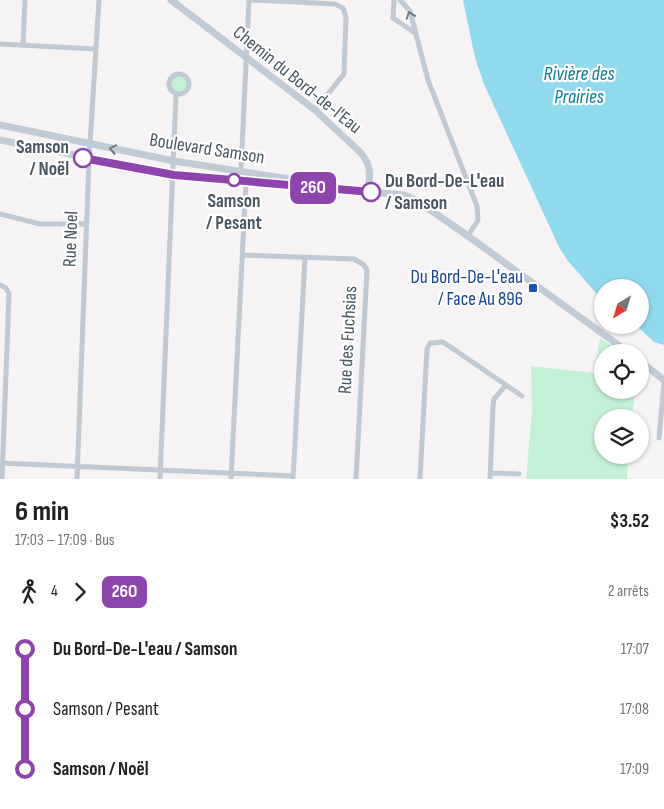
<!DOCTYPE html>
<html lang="fr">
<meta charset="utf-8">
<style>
body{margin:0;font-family:"Sofia Sans Condensed",sans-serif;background:#f2f2f2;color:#202124;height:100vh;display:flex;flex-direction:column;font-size:19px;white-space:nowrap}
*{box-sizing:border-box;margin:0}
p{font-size:16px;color:#757577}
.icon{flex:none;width:28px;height:28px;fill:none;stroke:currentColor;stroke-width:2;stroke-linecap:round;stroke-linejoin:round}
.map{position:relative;height:479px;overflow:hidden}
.side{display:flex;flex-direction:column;background:#fff;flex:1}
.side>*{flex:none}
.badge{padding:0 10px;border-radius:8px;font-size:18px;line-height:32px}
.needle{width:32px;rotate:218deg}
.tools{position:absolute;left:594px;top:279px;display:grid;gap:10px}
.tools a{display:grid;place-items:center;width:55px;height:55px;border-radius:50%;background:#fff;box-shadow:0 1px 4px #0004;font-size:25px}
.map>.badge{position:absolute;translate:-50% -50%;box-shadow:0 0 0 2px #fff}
.legs{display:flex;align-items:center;gap:8px;height:55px;padding:0 15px;font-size:16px}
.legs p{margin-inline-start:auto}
.headline{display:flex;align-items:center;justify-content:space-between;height:85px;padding:0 15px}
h1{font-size:28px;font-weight:700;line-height:38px}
ul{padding:0 15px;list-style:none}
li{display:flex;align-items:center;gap:18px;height:60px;font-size:19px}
li i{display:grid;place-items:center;width:8px;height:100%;margin:0 6px;background:currentColor}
li i::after{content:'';width:12px;height:12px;margin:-6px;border:4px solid;border-radius:50%;background:#fff}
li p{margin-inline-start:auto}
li:first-child i{background:linear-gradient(#0000 50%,currentColor 0)}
li:last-child i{background:linear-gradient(currentColor 50%,#0000 0)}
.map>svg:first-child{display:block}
.green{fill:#c3f1d5}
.water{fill:#90daee}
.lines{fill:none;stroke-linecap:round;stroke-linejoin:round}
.street{stroke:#c1cad2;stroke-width:5}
.secondary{stroke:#c1cbd6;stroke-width:7}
.oneway{stroke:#6e7983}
.oneway2{stroke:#6e7984}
.line-1-casing{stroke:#fff;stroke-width:11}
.line-1{stroke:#8e44ad;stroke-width:8}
.stop-1-dot{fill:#fff;stroke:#8e44ad;stroke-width:2.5}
.transit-dot{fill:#1a4fb4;stroke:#fff;stroke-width:2}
.labels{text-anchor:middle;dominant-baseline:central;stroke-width:4.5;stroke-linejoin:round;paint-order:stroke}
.street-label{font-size:19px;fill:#4a5661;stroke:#fff}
.stop-label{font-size:19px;font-weight:bold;fill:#4a5661;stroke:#fff;text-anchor:end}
.transit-label{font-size:19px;fill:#164399;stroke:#fff;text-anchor:end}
.water-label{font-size:20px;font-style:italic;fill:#0c7c9b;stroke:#fff}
</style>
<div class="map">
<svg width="664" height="479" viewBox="0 0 664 479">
<rect width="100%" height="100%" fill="#f5f3f3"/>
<path class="green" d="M169 84a10 10 0 1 1 20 0a10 10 0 1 1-20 0Z
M600 338 621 352H602V390H635L632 417 602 418V455H628L627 479H526L532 412 531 366 594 373Z"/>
<path class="water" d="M463 0H664V345L654 342 636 325H640V288H602V300L568 261 559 247 484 84 475 58Z"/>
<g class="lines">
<path class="street" d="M253 0 335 4 343 8 346 17 344 74 315 110
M394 0 393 18 415 33
M400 0 410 11 428 80 477 206 478 220 468 236
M0 44 96 49
M23 45 25 0
M169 84a10 10 0 1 1 20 0a10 10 0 1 1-20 0Z
M241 170 249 0
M0 214 40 224H86
M243 255 354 259 364 265 367 270 356 479
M0 285 6 288 9 294 2 479
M659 438 664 383
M0 463 293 476
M490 473 519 474
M77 479 89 160 99 0
M160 479 176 94
M231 479 246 181
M293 479 305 258
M420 479 427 349 430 343 443 342 522 396
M490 479 493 406 494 399 506 385"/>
<path class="secondary" d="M171 0 315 110 360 152C372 165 370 175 368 192
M0 125 174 161 328 185
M0 140 174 175 404 195 416 200 468 236 628 352
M640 361 664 380"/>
</g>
<defs><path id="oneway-chevron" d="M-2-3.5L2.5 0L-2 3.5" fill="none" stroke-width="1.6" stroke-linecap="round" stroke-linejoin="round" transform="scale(1.25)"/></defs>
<use class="oneway" href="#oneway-chevron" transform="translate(410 15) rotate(-109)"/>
<use class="oneway2" href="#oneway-chevron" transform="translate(113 149) rotate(-169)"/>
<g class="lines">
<defs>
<path id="line-1" d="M83 158 174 175 371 192"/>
</defs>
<use href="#line-1" class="line-1-casing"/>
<use href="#line-1" class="line-1"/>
</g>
<g class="stop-1-dot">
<circle cx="83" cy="158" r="9"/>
<circle cx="234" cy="180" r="6"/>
<circle cx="371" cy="192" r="9"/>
</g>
<rect class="transit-dot" x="528" y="283" width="10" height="10" rx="2.5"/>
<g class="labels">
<g class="street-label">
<text transform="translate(297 80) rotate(39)">Chemin du Bord-de-l'Eau</text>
<text transform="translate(207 149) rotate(9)">Boulevard Samson</text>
<text transform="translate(71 239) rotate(-88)">Rue Noel</text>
<text transform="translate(348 340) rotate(-87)">Rue des Fuchsias</text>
</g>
<g class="stop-label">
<text x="69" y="147">Samson<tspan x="69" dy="22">/ Noël</tspan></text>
<text x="385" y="181" text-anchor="start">Du Bord-De-L'eau<tspan x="385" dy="22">/ Samson</tspan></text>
<text x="234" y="201" text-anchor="middle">Samson<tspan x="234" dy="22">/ Pesant</tspan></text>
</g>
<g class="transit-label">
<text x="523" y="277">Du Bord-De-L'eau<tspan x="523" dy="22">/ Face Au 896</tspan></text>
</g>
<g class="water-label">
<text x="579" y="74">Rivière des<tspan x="579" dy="23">Prairies</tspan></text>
</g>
</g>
</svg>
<div class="tools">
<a><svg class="needle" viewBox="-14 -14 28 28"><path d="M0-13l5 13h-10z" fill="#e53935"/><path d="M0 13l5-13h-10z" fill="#757577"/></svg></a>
<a><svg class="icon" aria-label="locate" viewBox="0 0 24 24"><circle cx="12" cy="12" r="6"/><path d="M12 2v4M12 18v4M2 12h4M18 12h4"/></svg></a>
<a><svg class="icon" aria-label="layers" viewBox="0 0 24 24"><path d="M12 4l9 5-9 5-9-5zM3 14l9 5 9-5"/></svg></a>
</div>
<b class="badge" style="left:313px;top:188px;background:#8e44ad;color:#fff">26O</b>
</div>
<section class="side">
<div class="headline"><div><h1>6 min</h1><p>17:03 – 17:09 · Bus</p></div><b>$3.52</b></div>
<div class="legs"><svg class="icon" aria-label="walk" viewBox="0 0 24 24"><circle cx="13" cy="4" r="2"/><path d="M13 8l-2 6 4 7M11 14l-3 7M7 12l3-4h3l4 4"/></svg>4<svg class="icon" aria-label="forward" viewBox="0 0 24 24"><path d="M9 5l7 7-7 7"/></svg><b class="badge" style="background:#8e44ad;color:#fff">26O</b><p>2 arrêts</p></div>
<ul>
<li><i style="color:#8e44ad"></i><b>Du Bord-De-L'eau / Samson</b><p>17:07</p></li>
<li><i style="color:#8e44ad"></i><span>Samson / Pesant</span><p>17:08</p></li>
<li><i style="color:#8e44ad"></i><b>Samson / Noël</b><p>17:09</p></li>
</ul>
</section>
